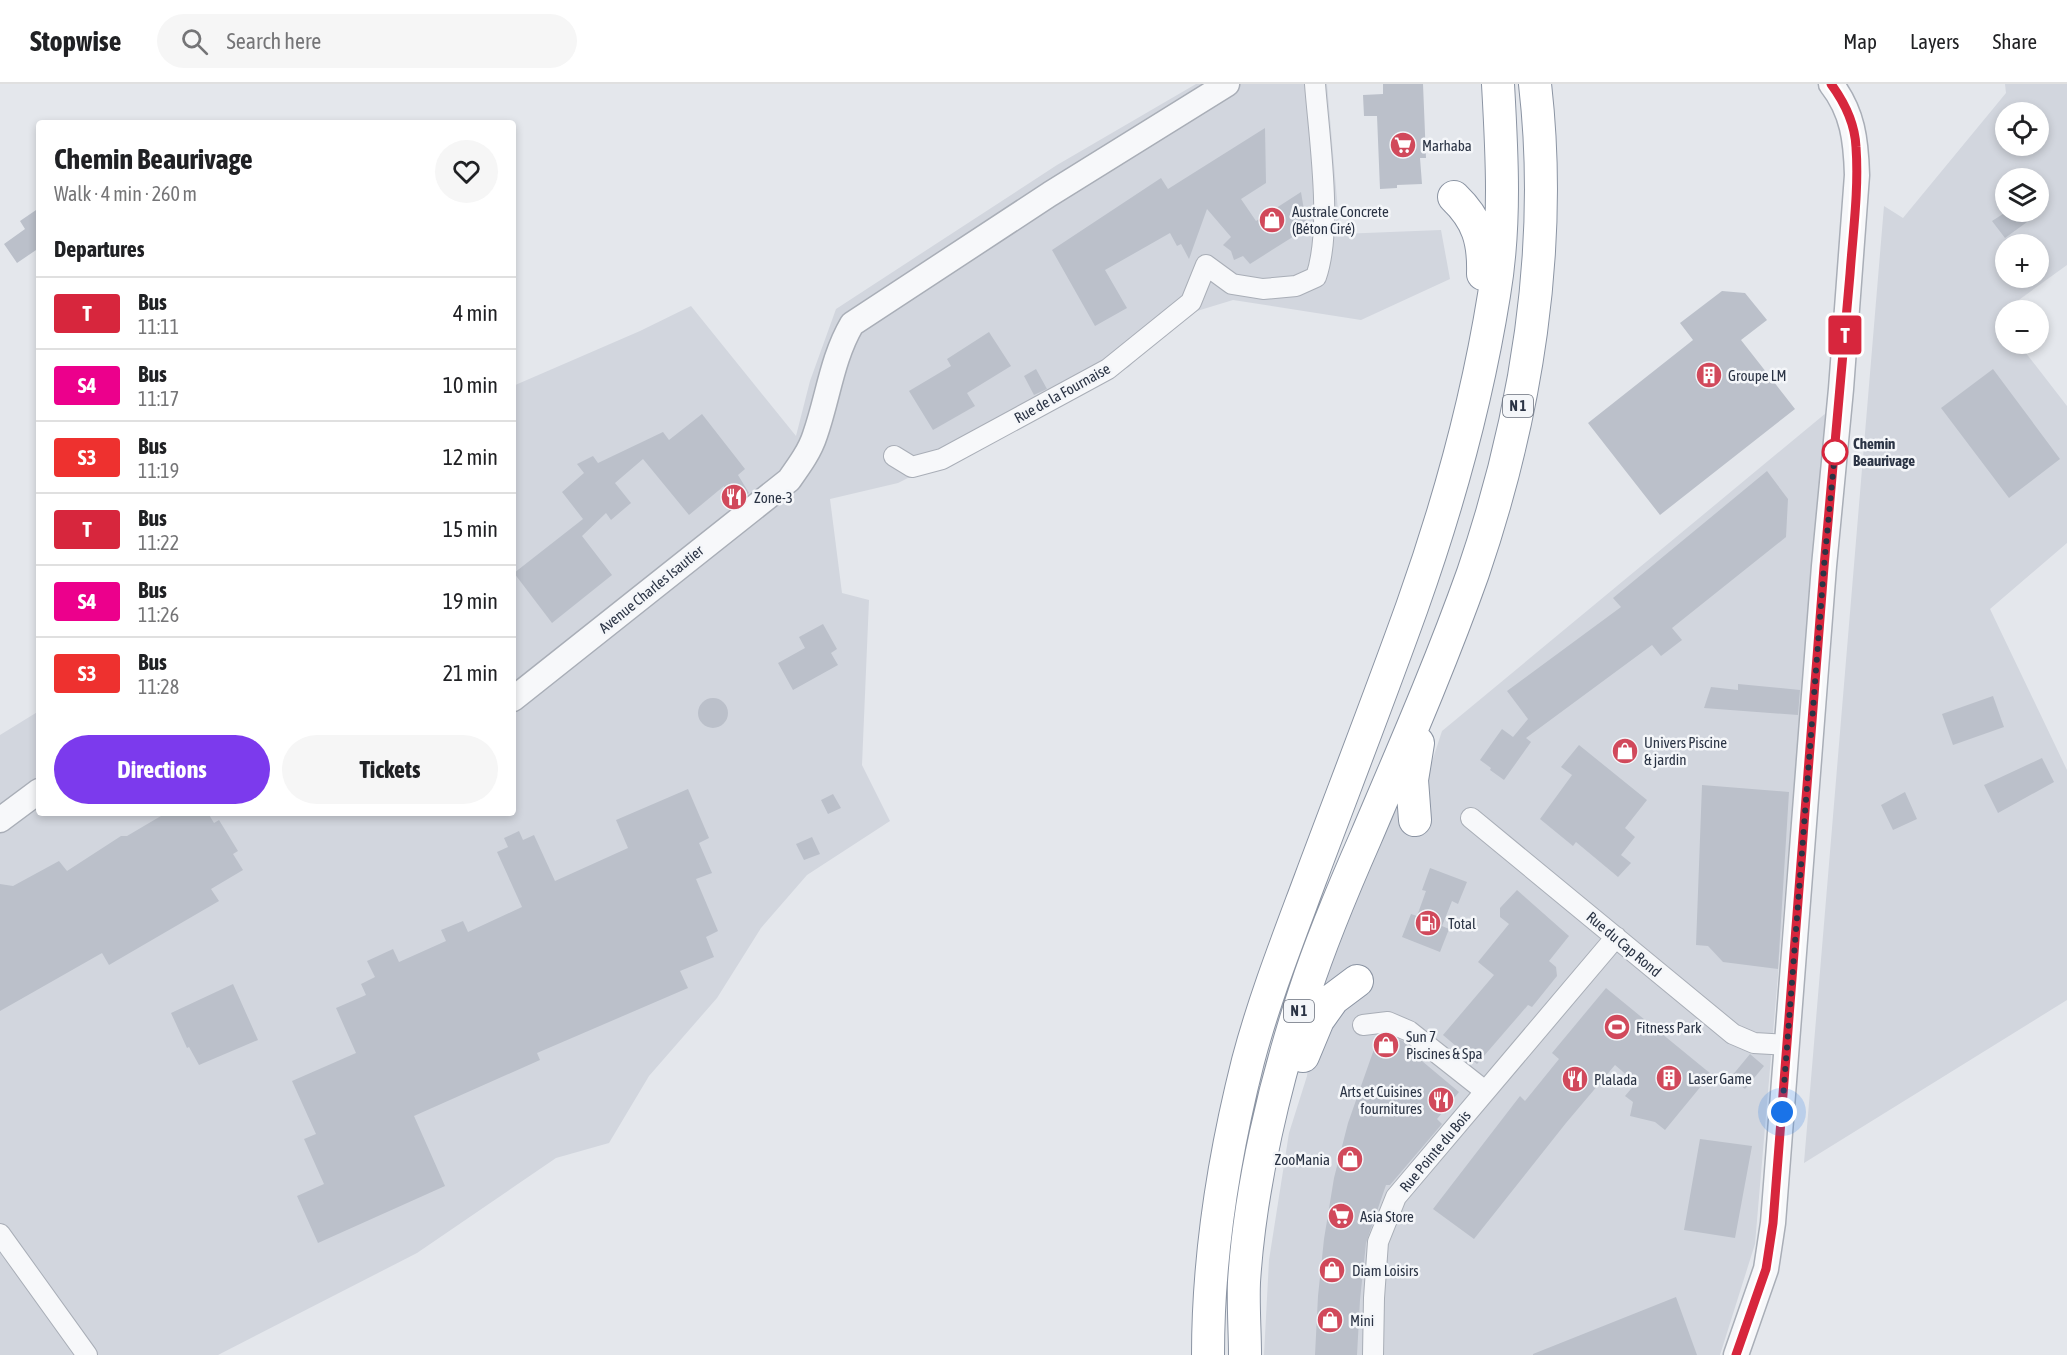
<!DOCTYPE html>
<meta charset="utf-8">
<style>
body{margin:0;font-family:"Asap Condensed",sans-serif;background:#f6f6f6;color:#202124;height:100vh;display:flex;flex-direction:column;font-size:22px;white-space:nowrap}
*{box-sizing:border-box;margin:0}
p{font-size:20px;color:#757577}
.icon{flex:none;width:33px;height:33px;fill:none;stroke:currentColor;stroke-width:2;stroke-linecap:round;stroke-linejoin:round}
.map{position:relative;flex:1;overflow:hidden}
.drawer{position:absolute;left:36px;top:36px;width:480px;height:696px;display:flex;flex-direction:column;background:#fff;border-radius:6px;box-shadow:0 3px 9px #0003}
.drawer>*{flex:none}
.badge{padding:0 12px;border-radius:4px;font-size:21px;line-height:39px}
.fabs{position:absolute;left:1995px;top:18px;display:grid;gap:12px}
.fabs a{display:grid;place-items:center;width:54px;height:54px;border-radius:50%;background:#fff;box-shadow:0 3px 9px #0003;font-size:30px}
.you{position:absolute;width:30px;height:30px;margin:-15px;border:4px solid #fff;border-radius:50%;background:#1a73e8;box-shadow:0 0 0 9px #1a73e833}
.map>.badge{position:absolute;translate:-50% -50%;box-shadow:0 0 0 3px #fff}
h2{padding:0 18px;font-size:22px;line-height:54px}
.round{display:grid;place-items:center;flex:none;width:63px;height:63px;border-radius:32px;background:#f6f6f6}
.headline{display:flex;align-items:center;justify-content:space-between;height:102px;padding:0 18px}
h1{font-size:28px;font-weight:700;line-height:45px}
.button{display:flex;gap:12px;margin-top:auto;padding:12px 18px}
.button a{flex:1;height:69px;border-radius:36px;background:#7c3aed;color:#fff;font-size:24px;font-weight:700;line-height:69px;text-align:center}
.button a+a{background:#f6f6f6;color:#202124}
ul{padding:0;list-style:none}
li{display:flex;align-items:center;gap:18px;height:72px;padding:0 18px;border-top:2px solid #e0e0e0}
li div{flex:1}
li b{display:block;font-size:22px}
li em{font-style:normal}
li .badge{min-width:66px;font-weight:700;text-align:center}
header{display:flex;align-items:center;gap:36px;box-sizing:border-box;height:84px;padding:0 30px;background:#fff;border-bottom:2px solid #e0e0e0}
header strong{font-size:28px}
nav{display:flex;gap:33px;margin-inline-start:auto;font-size:21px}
.search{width:420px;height:54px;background:#f6f6f6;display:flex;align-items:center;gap:15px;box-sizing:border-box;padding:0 21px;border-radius:33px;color:#757577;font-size:22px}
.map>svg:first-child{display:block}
.built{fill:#d2d6de;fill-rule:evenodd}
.building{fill:#bbc0ca}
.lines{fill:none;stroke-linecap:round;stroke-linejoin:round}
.minor-casing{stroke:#a9aeb7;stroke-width:22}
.tertiary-casing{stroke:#a9aeb7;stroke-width:27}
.trunk-casing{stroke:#8b94a3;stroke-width:34}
.minor{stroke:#f7f8fa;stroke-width:20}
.tertiary{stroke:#f7f8fa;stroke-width:24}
.trunk{stroke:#fff;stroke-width:32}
.line-casing{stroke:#fff;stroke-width:14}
.line{stroke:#d7263d;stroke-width:9}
.walk{stroke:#2b3445;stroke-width:6;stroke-dasharray:0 10.8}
.stop-dot{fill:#fff;stroke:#d7263d;stroke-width:3}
.labels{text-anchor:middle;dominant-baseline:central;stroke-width:5;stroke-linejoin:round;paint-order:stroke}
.shield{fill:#f4f6f9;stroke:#676e7b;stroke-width:1.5}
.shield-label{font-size:14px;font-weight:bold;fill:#2b3445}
.poi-label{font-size:15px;fill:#2b3445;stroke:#f4f6f9;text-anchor:start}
.street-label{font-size:15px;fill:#2b3445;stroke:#f4f6f9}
.stop-label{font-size:15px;font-weight:bold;fill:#2b3445;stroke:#f4f6f9;text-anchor:start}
</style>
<header>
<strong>Stopwise</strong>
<div class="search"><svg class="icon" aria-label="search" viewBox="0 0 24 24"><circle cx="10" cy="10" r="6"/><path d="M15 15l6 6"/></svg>Search here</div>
<nav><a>Map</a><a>Layers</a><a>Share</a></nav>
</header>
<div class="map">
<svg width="2067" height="1271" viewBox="0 0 2067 1271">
<rect width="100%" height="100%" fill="#e4e7ec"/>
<path class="built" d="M1196 0H1327L1340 150 1441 146 1450 195 1361 236 1233 216 1174 234 1129 283 898 399 830 415 842 509 869 516 862 681 890 737 807 791 761 844 717 914 649 992 609 1059 556 1074 417 1169 218 1271H0V651L39 627V729H513V302L640 247 691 222 796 352 810 297 836 225 1057 81Z
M2005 0H2067V181L1998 231 2005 242 2006 260H2019L2067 322V459L1990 525 2067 686V916L1804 1079 1884 122 1903 134 2006 9ZM2006 28H2038V62H2006ZM2006 94H2038V128H2006ZM2006 160H2038V194H2006Z
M1826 329 1755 1160 1720 1271H1264L1269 1176 1289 1049 1307 992 1316 912 1328 887 1395 713 1423 705 1442 647Z"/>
<path class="building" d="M1383 0H1423L1426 74H1420L1422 100 1397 101V104L1380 105 1377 32H1364L1363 11 1383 10Z
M1265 44 1266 99 1241 115 1256 137 1301 108 1307 144 1250 180 1243 172 1234 176 1231 167 1223 161 1231 153 1207 125 1189 175 1181 160 1177 162 1170 149 1105 186 1127 224 1095 242 1052 166 1161 94 1168 105Z
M39 124V164L17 179 4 160 25 145 20 137Z
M2006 128H2041L2005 154 1992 137Z
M1722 207 1745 209 1767 236 1741 256 1795 325 1660 431 1588 339 1693 256 1680 239Z
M989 248 1011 282 967 309 975 322 933 346 909 307 951 282 947 275Z
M1036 285 1047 305 1034 311 1024 292Z
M1993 285 2060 375 2009 414 1941 324Z
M702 330 745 385 738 391 749 409 727 423 724 402 689 431 643 375 615 399 631 419 611 436 606 429 582 452 612 491 552 539 514 489 583 435 562 408 584 389 577 380 593 372 598 379 663 348 669 356Z
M1767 387 1788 415 1786 453 1672 544 1682 556 1661 572 1652 561 1526 654 1531 658 1504 696 1490 686 1491 684 1480 676 1502 645 1513 653 1528 635 1507 607 1621 523 1613 514Z
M823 540 837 565 831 569 838 581 793 606 778 579 805 564 799 553Z
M1738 600 1800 606 1798 631 1704 624 1711 603 1738 606Z
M1993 612 2004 643 1953 661 1942 630Z
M698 629a15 15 0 1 1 30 0a15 15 0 1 1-30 0Z
M1579 661 1647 716 1625 744 1635 753 1621 771 1631 779 1618 793 1576 758 1573 762 1540 735 1572 691 1561 683Z
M2042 674 2054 698 1998 729 1984 701Z
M1702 701 1789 708 1778 885 1723 878 1708 862 1696 861Z
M688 705 709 754 699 759 712 789 696 795 718 847 706 853 714 873 680 887 688 904 537 969 540 976 414 1032 445 1102 318 1159 297 1112 324 1100 304 1055 316 1050 292 997 356 969 336 924 366 911 361 900 375 893 367 877 393 865 399 878 446 857 441 846 463 837 468 848 522 823 497 768 508 763 504 754 519 747 523 756 534 751 555 797 628 764 616 736Z
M1905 708 1917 735 1893 746 1881 721Z
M833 710 841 724 828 730 821 716Z
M166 729H208L214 739 219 736 238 767 233 770 243 786 211 805 219 817 109 881 102 869 0 927V800L13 802 59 777 67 787 121 752H127Z
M812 753 820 770 804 776 796 760Z
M1430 784 1467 798 1458 820 1452 817 1442 842 1449 845 1440 868 1402 853 1411 830 1417 832 1426 807 1422 806Z
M1517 806 1569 852 1549 877 1556 883 1557 892 1532 923 1528 921 1477 980 1443 951 1494 891 1478 878 1509 840 1500 833V824Z
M233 900 258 956 199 981 189 963 187 964 171 929Z
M1606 904 1711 990 1665 1046 1655 1038 1630 1032 1633 1018 1625 1012 1636 999 1615 981 1566 1039 1474 1155 1433 1125 1520 1012 1525 1017 1559 975 1552 969Z
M1386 950 1403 957 1418 970 1416 972 1459 1008 1437 1035 1442 1040 1390 1101H1386L1366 1159 1360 1216 1357 1271H1315L1318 1212 1324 1155 1334 1094 1348 1039 1379 951Z
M1750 970 1764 982 1745 1005 1731 993Z
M1700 1055 1752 1062 1735 1154 1684 1146Z
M1676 1213 1697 1271H1533V1270Z"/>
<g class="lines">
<defs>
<path id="minor" d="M894 372 912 383 942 375 1108 285 1191 218 1206 181 1232 200 1263 205 1296 202 1316 193C1333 144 1319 53 1315 0
M1471 734 1733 950 1754 959 1787 961
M1363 941 1388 938 1409 947 1485 1007
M0 1150 87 1271
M1373 1271 1374 1214 1378 1158 1396 1113 1616 853"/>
<path id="tertiary" d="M513 615 789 396C799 382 810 367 815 351 828 314 832 274 852 240L1050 110 1227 0
M0 736 39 707
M1736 1271 1766 1185 1773 1139 1824 482 1841 305 1857 91C1856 57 1853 28 1831 0"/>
<path id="trunk" d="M1454 113C1478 136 1484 157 1483 190
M1415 736 1412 696 1418 659
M1303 972 1318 936 1333 915 1357 897
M1208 1271C1208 1173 1224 1072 1248 977 1264 916 1288 855 1310 796 1344 705 1379 615 1412 523 1448 422 1477 317 1494 211 1506 141 1502 70 1498 0
M1245 1271C1245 1247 1243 1222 1244 1198 1250 1103 1275 998 1305 907 1322 855 1344 803 1366 753 1403 666 1441 579 1473 489 1526 334 1554 164 1535 0"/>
</defs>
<use href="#minor" class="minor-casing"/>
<use href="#tertiary" class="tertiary-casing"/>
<use href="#trunk" class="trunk-casing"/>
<use href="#minor" class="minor"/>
<use href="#tertiary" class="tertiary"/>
<use href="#trunk" class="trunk"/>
</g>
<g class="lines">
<defs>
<path id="line" d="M1736 1271 1766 1185 1773 1139C1791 920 1806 701 1824 483 1832 385 1842 288 1850 190 1853 148 1859 105 1856 63 1855 40 1845 19 1831 0"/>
</defs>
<use href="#line" class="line-casing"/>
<use href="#line" class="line"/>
<path class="walk" d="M1782 1028 1824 482 1835 368"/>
</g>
<defs>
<symbol id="supermarket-disc" viewBox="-11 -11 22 22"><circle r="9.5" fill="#d1495b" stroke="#f4f6f9"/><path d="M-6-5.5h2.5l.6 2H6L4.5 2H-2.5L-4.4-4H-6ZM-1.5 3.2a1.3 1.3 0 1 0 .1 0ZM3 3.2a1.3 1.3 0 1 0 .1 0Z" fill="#fff"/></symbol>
<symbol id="shop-disc" viewBox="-11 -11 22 22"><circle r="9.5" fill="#d1495b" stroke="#f4f6f9"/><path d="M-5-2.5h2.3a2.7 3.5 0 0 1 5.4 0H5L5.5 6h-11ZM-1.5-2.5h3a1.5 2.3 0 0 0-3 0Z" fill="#fff"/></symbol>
<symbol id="building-disc" viewBox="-11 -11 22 22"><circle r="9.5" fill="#d1495b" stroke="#f4f6f9"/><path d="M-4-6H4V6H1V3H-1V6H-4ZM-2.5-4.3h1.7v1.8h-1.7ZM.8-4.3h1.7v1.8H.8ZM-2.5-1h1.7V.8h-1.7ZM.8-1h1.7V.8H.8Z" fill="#fff"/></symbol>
<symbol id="restaurant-disc" viewBox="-11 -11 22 22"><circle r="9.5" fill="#d1495b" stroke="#f4f6f9"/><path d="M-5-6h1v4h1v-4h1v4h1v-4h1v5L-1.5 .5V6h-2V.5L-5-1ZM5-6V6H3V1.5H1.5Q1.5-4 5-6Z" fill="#fff"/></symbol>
<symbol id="fuel-disc" viewBox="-11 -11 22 22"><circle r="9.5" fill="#d1495b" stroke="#f4f6f9"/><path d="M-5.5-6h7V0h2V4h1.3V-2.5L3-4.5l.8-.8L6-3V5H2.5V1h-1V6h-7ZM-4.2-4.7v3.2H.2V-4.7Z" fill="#fff"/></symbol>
<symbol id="stadium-disc" viewBox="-11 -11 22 22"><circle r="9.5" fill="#d1495b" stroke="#f4f6f9"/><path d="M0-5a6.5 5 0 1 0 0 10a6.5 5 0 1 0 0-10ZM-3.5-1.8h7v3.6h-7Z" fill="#fff"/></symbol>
</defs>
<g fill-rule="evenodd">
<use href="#supermarket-disc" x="1388" y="46" width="30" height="30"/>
<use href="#shop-disc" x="1257" y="121" width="30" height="30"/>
<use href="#building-disc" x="1694" y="276" width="30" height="30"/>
<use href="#restaurant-disc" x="719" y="398" width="30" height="30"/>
<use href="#shop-disc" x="1610" y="652" width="30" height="30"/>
<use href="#fuel-disc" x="1413" y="824" width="30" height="30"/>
<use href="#stadium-disc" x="1602" y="928" width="30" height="30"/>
<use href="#shop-disc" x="1371" y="946" width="30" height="30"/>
<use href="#building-disc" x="1654" y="979" width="30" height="30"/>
<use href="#restaurant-disc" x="1560" y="980" width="30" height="30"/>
<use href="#restaurant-disc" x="1426" y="1001" width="30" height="30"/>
<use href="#shop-disc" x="1335" y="1060" width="30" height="30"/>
<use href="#supermarket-disc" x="1326" y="1117" width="30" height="30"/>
<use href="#shop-disc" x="1317" y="1171" width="30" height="30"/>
<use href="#shop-disc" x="1315" y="1221" width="30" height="30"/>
</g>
<circle class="stop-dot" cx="1835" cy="368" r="12"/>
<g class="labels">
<g class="shield">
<rect x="1503" y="311" width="30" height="22" rx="4.5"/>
<rect x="1284" y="916" width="30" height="22" rx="4.5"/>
</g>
<g class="shield-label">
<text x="1518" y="322">N 1</text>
<text x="1299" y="927">N 1</text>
</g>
<g class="poi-label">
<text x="1422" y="61">Marhaba</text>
<text x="1292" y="127">Australe Concrete<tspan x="1292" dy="17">(Béton Ciré)</tspan></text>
<text x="1728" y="291">Groupe LM</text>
<text x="754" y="413">Zone-3</text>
<text x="1644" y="658">Univers Piscine<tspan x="1644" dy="17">&amp; jardin</tspan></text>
<text x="1448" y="839">Total</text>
<text x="1636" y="943">Fitness Park</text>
<text x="1406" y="952">Sun 7<tspan x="1406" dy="17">Piscines &amp; Spa</tspan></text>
<text x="1688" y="994">Laser Game</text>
<text x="1594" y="995">Plalada</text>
<text x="1422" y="1007" text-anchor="end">Arts et Cuisines<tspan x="1422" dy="17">fournitures</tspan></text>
<text x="1330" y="1075" text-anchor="end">ZooMania</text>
<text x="1360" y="1132">Asia Store</text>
<text x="1352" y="1186">Diam Loisirs</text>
<text x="1350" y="1236">Mini</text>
</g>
<g class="street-label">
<text transform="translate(1062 309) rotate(-29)">Rue de la Fournaise</text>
<text transform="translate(651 505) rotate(-39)">Avenue Charles Isautier</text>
<text transform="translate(1624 860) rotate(40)">Rue du Cap Rond</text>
<text transform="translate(1435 1067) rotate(-50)">Rue Pointe du Bois</text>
</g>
<g class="stop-label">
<text x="1853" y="359">Chemin<tspan x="1853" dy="17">Beaurivage</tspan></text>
</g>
</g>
</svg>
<div class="fabs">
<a><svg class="icon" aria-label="locate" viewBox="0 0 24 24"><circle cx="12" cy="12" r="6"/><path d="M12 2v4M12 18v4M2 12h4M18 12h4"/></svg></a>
<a><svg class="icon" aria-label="layers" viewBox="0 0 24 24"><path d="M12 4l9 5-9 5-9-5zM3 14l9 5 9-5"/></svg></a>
<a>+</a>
<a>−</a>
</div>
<div class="you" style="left:1782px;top:1028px"></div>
<b class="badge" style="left:1845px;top:251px;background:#d7263d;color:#fff">T</b>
<section class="drawer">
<div class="headline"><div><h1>Chemin Beaurivage</h1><p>Walk · 4 min · 260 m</p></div><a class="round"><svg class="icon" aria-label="heart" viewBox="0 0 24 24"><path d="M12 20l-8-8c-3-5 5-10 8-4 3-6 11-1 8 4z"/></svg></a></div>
<h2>Departures</h2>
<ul>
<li><span class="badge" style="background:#d7263d;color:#fff">T</span><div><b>Bus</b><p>11:11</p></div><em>4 min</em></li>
<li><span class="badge" style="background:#ec008c;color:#fff">S4</span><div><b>Bus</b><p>11:17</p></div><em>10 min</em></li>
<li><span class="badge" style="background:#ee312f;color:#fff">S3</span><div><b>Bus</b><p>11:19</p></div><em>12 min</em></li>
<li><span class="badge" style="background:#d7263d;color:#fff">T</span><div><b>Bus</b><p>11:22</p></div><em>15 min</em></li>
<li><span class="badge" style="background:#ec008c;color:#fff">S4</span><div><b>Bus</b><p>11:26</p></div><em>19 min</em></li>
<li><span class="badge" style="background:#ee312f;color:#fff">S3</span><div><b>Bus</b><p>11:28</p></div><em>21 min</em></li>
</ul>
<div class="button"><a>Directions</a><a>Tickets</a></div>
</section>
</div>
